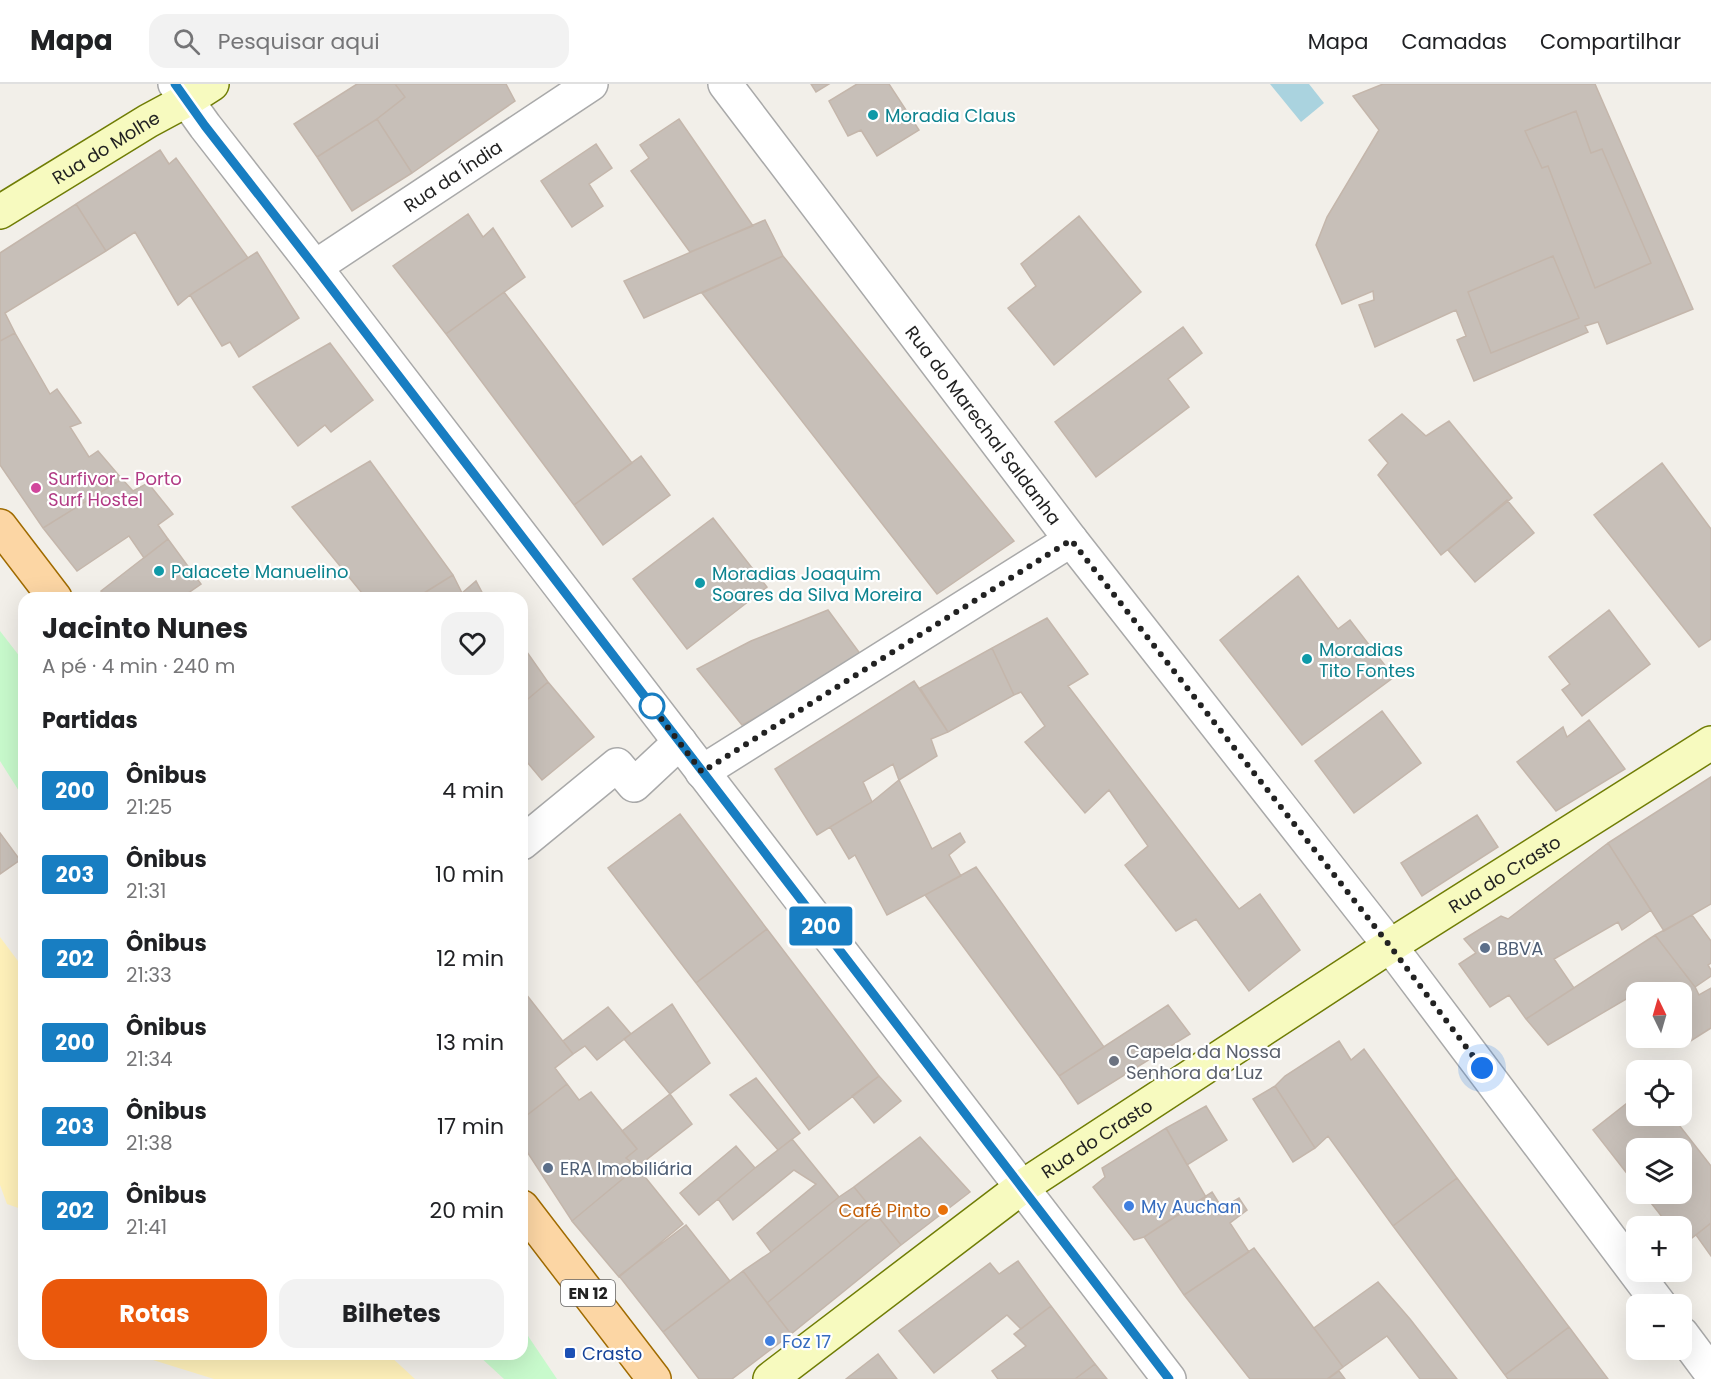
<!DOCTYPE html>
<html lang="pt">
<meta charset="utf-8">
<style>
body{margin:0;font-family:Poppins,sans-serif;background:#f2f2f2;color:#202124;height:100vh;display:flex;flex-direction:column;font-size:22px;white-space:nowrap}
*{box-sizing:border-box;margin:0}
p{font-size:20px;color:#757577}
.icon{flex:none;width:33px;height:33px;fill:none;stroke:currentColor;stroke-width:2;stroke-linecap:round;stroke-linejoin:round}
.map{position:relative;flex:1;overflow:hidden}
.panel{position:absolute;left:18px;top:508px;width:510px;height:768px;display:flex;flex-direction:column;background:#fff;border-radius:18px;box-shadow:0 6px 24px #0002}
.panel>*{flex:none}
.badge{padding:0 12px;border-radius:4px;font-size:21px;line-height:39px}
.needle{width:39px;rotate:355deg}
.fabs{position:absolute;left:1626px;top:898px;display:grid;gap:12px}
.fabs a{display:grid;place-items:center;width:66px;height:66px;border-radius:12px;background:#fff;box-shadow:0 6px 24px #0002;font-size:30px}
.you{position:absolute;width:30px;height:30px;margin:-15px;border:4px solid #fff;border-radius:50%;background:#1a73e8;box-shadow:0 0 0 9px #1a73e833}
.map>.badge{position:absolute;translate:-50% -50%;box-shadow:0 0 0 3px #fff}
h2{padding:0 24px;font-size:22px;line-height:54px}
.round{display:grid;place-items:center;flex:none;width:63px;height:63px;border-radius:18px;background:#f2f2f2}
.headline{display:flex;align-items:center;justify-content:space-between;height:102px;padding:0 24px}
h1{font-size:28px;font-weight:700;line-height:45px}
.primary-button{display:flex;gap:12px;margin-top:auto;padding:12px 24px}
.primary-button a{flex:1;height:69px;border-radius:18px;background:#ea580c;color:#fff;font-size:24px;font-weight:700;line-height:69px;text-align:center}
.primary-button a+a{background:#f2f2f2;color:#202124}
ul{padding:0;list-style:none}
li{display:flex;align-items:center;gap:18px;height:84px;padding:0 24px}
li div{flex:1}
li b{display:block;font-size:22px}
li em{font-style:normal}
li .badge{min-width:66px;font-weight:700;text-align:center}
header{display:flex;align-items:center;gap:36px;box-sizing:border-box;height:84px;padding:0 30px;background:#fff;border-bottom:2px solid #e0e0e0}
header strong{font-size:28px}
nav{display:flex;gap:33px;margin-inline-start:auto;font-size:21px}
.search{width:420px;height:54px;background:#f2f2f2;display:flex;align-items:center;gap:15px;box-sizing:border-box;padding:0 21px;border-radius:18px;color:#757577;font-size:22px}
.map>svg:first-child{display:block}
.sand{fill:#fff1ba}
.park{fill:#c8facc}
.water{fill:#aad3df}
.building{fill:#c7bfb8;stroke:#c4b6ab;stroke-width:1.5}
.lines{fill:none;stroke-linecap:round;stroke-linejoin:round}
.street-casing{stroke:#a9a9a9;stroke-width:36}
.secondary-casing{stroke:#707d05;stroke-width:36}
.primary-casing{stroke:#a06b00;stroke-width:36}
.street{stroke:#fff;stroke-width:33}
.secondary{stroke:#f7fabf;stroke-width:33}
.primary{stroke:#fcd6a4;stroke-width:33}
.line-casing{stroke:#fff;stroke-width:14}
.line{stroke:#187ec2;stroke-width:9}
.walk{stroke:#222;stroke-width:6;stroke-dasharray:0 10.8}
.culture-dot{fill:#0f9aa8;stroke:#fff;stroke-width:2}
.hotel-dot{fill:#d1479c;stroke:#fff;stroke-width:2}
.stop-dot{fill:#fff;stroke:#187ec2;stroke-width:3}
.service-dot{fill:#5c6f8a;stroke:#fff;stroke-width:2}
.worship-dot{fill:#6b7280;stroke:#fff;stroke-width:2}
.shop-dot{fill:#3f7fe0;stroke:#fff;stroke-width:2}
.food-dot{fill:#e8710a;stroke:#fff;stroke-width:2}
.transit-dot{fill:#1a4fb4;stroke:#fff;stroke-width:2}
.labels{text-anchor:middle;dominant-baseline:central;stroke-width:4.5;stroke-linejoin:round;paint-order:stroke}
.shield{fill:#fff;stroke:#646464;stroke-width:1.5}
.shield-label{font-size:16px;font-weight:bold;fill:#222}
.culture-label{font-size:18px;fill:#0d838f;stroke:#fff;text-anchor:start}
.street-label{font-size:18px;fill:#222;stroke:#fff}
.hotel-label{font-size:18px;fill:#b23c85;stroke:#fff;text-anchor:start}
.service-label{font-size:18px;fill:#4e5e75;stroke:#fff;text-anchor:start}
.worship-label{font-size:18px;fill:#5b616d;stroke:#fff;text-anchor:start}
.shop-label{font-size:18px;fill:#366cbe;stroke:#fff;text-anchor:start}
.food-label{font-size:18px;fill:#c56008;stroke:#fff;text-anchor:end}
.transit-label{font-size:18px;fill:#164399;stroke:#fff;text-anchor:start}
</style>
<header>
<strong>Mapa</strong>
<div class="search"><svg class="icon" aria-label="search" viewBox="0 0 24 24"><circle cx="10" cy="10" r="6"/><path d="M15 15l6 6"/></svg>Pesquisar aqui</div>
<nav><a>Mapa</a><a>Camadas</a><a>Compartilhar</a></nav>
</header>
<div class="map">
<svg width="1711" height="1295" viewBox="0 0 1711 1295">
<rect width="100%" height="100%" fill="#f2efe9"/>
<path class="sand" d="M0 853 24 885V1126L7 1120 0 1101Z
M147 1271H389L415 1295H214L153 1276Z"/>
<path class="park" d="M0 547 24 578V715L0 677Z
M522 1243 557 1295H504L478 1271 522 1270Z"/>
<path class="water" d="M1270 0H1309L1324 19 1301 38Z"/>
<path class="building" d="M357 0H395L405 13 377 35 317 73 294 40Z
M395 0H506L515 17 412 89 377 35 405 13Z
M811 0H829L816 8Z
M857 0H889L919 46 877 72 861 46 848 52 829 17Z
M1383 0H1595L1693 225 1607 260 1598 238 1585 242 1588 248 1474 297 1457 256 1466 252 1456 226 1375 263 1359 221 1374 216 1373 207 1342 220 1316 161 1327 133 1379 46 1353 12Z
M1576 27 1591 69 1602 65 1651 179 1595 204 1548 82 1542 84 1525 47Z
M377 35 412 89 352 127 317 73Z
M679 35 753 142 690 168 631 87 649 74 640 61Z
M596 60 612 84 589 100 603 122 572 143 541 97Z
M160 66 169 80 176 74 248 174 190 211 178 221 135 148 106 167 76 120Z
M76 120 106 167 5 229 15 249 0 257V169Z
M468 130 483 153 493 144 525 193 446 250 393 182Z
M1079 132 1141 208 1054 281 1008 224 1036 202 1021 180Z
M765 136 783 172 644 234 624 197Z
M257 168 299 234 239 273 230 258 222 262 190 211Z
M783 172 1014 457 937 510 702 209Z
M1553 172 1579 234 1491 269 1468 208Z
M504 208 632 379 574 421 446 250Z
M1183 243 1202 269 1168 295 1189 323 1096 393 1055 338Z
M15 249 50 310 57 305 81 339 70 343 89 373 98 367 122 395 43 444 0 381V257Z
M330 259 373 316 331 348 325 341 298 362 253 303Z
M1402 330 1426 352 1449 337 1512 414 1441 471 1378 391 1388 379 1369 356Z
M641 372 670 411 603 461 574 421Z
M370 377 453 491 416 514H366L292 423Z
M1662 379 1711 445V555L1699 563 1594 431Z
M122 395 133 407 148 399 173 430 158 441 168 455 144 474 129 452 77 487 43 444Z
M1507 416 1534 449 1475 498 1448 466Z
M713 434 767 503 687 565 633 495Z
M168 455 201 500 184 512 185 514H108L101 507Z
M453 491 462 509 476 497 485 514H416Z
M1298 492 1338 545 1350 536 1394 593 1302 661 1220 556Z
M828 526 864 575 742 641 697 585 751 557Z
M1609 526 1650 580 1582 632 1562 606 1570 600 1549 573Z
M1047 534 1088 590 1068 602 1239 825 1260 810 1300 866 1249 907 1196 835 1176 847 1125 781 1148 762 1109 706 1085 729 1025 658 1045 642 1021 608 1014 611 992 564Z
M522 561 548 598 522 620Z
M992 564 1014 611 948 648 920 604Z
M914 597 948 648 931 655 937 672 899 696 893 680 863 698 872 718 817 751 775 685Z
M548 598 594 653 542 696 522 672V620Z
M1382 627 1421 679 1354 729 1315 677Z
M1589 636 1625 685 1556 727 1517 678 1563 643 1567 653Z
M1711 693V820L1664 847 1608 759Z
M899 696 932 765 960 749 965 758 949 771 961 792 887 831 855 771 849 775 830 743 872 718Z
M680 730 767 845 696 899 608 784Z
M1477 731 1498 763 1422 812 1401 779Z
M0 749 20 776 0 790Z
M1608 759 1651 826 1622 846 1618 838 1554 875 1574 904 1526 935 1509 911 1490 923 1459 880 1476 869 1464 855 1501 832 1508 835Z
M976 783 1104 963 1059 992 925 811Z
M1692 831 1711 857V879L1708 881 1711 886V892L1695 903 1655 851Z
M767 845 879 992 809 1046 696 899Z
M1655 851 1695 903 1699 911 1711 904V944L1689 958 1682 947V909H1656L1650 901 1548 961 1526 935Z
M522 905 573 970 555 984 567 1000 522 1035Z
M672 920 710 979 670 1010 624 955Z
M1168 921 1190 950 1078 1020 1059 992Z
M608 923 631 950 597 976 585 962 573 970 563 957Z
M1339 957 1351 976 1364 965 1457 1094 1393 1142 1328 1052 1315 1064 1275 1002 1285 992Z
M879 992 901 1017 874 1039 852 1012Z
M756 994 800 1049 778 1066 730 1011Z
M567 1000 579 1016 591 1008 637 1065 626 1074 637 1083 572 1137 522 1060V1035Z
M1275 1002 1315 1064 1293 1078 1253 1015Z
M670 1010 692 1040 637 1083 626 1074 637 1065 622 1047Z
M1636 1012V1032H1672L1711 1082V1139L1683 1161 1682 1158V1143H1670L1644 1110H1682V1065H1636V1101L1593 1046Z
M1206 1022 1227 1056 1187 1081 1166 1044Z
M1166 1044 1206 1113 1144 1153 1134 1156 1093 1103 1105 1093 1102 1084Z
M920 1053 970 1108 901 1161 854 1103Z
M792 1055 839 1113 771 1168 757 1149 816 1100 794 1086 733 1136 718 1115 755 1084Z
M736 1062 755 1084 699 1131 680 1109Z
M637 1083 683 1140 619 1193 572 1137Z
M1457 1094 1569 1243 1505 1291 1393 1142Z
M854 1103 876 1130 767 1219 743 1187 771 1168 839 1113Z
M1212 1108 1222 1124 1239 1114 1247 1126 1230 1139 1249 1168 1184 1211 1144 1153Z
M876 1130 901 1161 791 1250 767 1219Z
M1711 1139V1172L1696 1151Z
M686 1141 730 1197 663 1248 619 1192Z
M1254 1164 1343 1283 1327 1295H1250L1184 1211Z
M1018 1177 1051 1222 1021 1245 1007 1231 934 1289 899 1247 990 1179 999 1190Z
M743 1187 791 1250 732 1295H699L663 1248Z
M1378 1198 1410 1235 1457 1295H1420L1387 1252 1343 1283 1314 1244Z
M1051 1222 1095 1280 1075 1295H998L992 1287 1026 1262 1014 1250Z
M1569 1243 1608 1295H1508L1505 1291Z
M878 1270 897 1295H846Z
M1095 1280 1107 1295H1075Z
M1339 1287 1345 1295H1328Z"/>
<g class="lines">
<defs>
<g id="street">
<path d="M175 0 205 42 315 183 1169 1295"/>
<path id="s1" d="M725 0 1071 456 1390 862 1660 1221"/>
<path id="s2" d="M315 183 591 0"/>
<path d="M702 688 1071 456"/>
<path d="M522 759 617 681 634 701 680 658"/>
<path d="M1682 1250 1711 1289"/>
</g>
<g id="secondary">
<path id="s3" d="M0 128 148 37 187 16 212 0"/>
<path id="s4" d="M770 1295 1022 1103 1390 862 1711 659"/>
</g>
<path id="primary" d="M0 442 55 514
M522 1123 654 1295"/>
</defs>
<use href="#street" class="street-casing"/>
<use href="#secondary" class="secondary-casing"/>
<use href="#primary" class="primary-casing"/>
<use href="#street" class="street"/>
<use href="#secondary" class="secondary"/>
<use href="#primary" class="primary"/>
</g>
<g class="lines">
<defs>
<path id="line" d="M175 0 205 42 315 183 1169 1295"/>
</defs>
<use href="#line" class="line-casing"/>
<use href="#line" class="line"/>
<path class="walk" d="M652 622 650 620 702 688 1071 456 1390 862 1482 984"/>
</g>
<g class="culture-dot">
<circle cx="873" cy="31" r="6"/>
<circle cx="159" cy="487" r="6"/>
<circle cx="700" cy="499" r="6"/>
<circle cx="1307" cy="575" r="6"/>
</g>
<circle class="hotel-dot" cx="36" cy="404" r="6"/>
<circle class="stop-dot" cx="652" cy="622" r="12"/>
<g class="service-dot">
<circle cx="1485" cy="864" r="6"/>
<circle cx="548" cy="1084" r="6"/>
</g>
<circle class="worship-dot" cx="1114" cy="977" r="6"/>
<g class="shop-dot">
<circle cx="1129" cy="1122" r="6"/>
<circle cx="770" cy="1257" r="6"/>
</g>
<circle class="food-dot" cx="943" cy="1126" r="6"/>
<rect class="transit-dot" x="564" y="1263" width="12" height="12" rx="3"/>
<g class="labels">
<rect class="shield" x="561" y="1196" width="54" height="26" rx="4.5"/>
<g class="shield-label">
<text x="588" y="1209">EN 12</text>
</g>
<g class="culture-label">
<text x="885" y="31">Moradia Claus</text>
<text x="171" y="487">Palacete Manuelino</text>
<text x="712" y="489">Moradias Joaquim<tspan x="712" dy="21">Soares da Silva Moreira</tspan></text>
<text x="1319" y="565">Moradias<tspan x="1319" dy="21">Tito Fontes</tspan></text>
</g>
<g class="street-label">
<text stroke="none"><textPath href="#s3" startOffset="124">Rua do Molhe</textPath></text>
<text stroke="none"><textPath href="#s2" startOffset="165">Rua da Índia</textPath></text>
<text stroke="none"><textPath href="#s1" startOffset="428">Rua do Marechal Saldanha</textPath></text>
<text stroke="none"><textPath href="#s4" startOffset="892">Rua do Crasto</textPath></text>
<text stroke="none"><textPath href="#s4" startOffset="406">Rua do Crasto</textPath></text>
</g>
<g class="hotel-label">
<text x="48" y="394">Surfivor - Porto<tspan x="48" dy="21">Surf Hostel</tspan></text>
</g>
<g class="service-label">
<text x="1497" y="864">BBVA</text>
<text x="560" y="1084">ERA Imobiliária</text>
</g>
<g class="worship-label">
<text x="1126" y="967">Capela da Nossa<tspan x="1126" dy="21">Senhora da Luz</tspan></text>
</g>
<g class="shop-label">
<text x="1141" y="1122">My Auchan</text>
<text x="782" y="1257">Foz 17</text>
</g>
<g class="food-label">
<text x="931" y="1126">Café Pinto</text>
</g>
<g class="transit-label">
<text x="582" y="1269">Crasto</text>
</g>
</g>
</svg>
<div class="fabs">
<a><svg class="needle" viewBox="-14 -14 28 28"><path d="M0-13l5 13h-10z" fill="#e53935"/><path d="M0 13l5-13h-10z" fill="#757577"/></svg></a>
<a><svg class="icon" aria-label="locate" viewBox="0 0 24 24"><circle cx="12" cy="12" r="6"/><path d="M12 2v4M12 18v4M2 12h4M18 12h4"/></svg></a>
<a><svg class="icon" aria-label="layers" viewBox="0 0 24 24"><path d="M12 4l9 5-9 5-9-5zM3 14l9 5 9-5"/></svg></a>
<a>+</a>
<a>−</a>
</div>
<div class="you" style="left:1482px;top:984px"></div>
<b class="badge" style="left:821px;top:842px;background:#187ec2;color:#fff">200</b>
<section class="panel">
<div class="headline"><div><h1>Jacinto Nunes</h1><p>A pé · 4 min · 240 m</p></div><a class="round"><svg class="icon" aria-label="heart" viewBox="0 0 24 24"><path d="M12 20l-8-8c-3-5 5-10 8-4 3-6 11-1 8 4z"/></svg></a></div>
<h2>Partidas</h2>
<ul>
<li><span class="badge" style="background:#187ec2;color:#fff">200</span><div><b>Ônibus</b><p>21:25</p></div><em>4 min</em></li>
<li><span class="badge" style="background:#187ec2;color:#fff">203</span><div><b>Ônibus</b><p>21:31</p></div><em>10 min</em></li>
<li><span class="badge" style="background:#187ec2;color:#fff">202</span><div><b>Ônibus</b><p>21:33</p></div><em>12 min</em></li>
<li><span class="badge" style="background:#187ec2;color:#fff">200</span><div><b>Ônibus</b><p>21:34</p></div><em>13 min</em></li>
<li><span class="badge" style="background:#187ec2;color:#fff">203</span><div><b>Ônibus</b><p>21:38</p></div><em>17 min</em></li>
<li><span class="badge" style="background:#187ec2;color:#fff">202</span><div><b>Ônibus</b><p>21:41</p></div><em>20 min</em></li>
</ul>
<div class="primary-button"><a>Rotas</a><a>Bilhetes</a></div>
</section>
</div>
